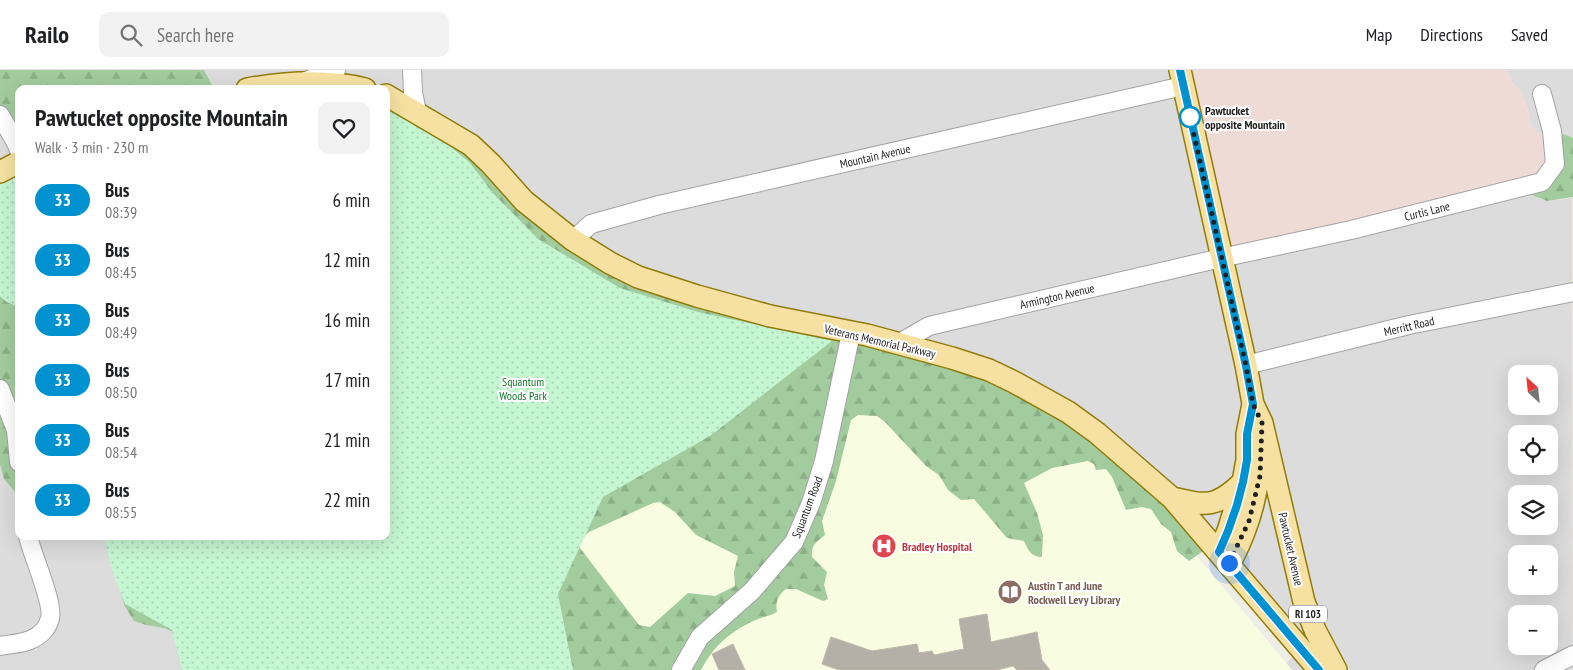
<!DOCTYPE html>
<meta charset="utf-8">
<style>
body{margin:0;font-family:"PT Sans Narrow",sans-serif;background:#f2f2f2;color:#202124;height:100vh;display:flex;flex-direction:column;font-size:19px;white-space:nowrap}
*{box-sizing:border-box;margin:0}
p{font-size:16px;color:#757577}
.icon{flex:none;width:28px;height:28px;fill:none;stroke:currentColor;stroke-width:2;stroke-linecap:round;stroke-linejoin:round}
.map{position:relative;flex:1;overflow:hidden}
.side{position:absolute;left:15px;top:15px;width:375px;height:455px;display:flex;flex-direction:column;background:#fff;border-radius:10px;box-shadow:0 5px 20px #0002}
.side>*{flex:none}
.badge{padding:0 10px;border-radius:16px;font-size:18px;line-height:32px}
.needle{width:32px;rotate:333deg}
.buttons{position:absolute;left:1508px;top:295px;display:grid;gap:10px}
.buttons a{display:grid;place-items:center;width:50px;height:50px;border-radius:10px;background:#fff;box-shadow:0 5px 20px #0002;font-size:25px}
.you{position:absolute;width:25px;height:25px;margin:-12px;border:4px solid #fff;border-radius:50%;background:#1a73e8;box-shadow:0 0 0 8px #1a73e833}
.map>.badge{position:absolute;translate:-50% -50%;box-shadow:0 0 0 2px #fff}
.round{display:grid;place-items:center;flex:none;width:52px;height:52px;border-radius:10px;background:#f2f2f2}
.overview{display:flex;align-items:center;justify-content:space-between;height:85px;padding:0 20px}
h1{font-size:24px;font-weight:600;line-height:38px}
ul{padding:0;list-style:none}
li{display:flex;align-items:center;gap:15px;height:60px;padding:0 20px}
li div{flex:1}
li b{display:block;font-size:19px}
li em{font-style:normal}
li .badge{min-width:55px;font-weight:700;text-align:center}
header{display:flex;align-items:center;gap:30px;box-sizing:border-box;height:70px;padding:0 25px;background:#fff;border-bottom:1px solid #e0e0e0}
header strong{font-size:24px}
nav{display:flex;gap:28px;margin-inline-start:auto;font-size:18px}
.search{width:350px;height:45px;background:#f2f2f2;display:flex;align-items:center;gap:12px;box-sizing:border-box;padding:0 18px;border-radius:10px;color:#757577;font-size:19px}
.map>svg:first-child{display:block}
.residential{fill:#dddcdc;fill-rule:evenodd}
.commercial{fill:#efdbd6}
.education{fill:#f8fde1}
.forest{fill:url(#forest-firs);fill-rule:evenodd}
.park{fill:url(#park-dots)}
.building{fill:#b4b0a8;stroke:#c0b7a9}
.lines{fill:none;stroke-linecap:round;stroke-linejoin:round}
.minor-casing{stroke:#a3a3a3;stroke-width:20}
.major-casing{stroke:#917b09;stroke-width:24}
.minor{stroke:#fff;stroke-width:18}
.major{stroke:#f6e1a3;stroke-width:21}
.line-casing{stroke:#fff;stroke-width:11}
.line{stroke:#0092d0;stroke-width:8}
.walk{stroke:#1f1f1f;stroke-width:5;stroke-dasharray:0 9}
.stop-dot{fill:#fff;stroke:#0092d0;stroke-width:2.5}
.labels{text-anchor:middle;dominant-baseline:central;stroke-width:4;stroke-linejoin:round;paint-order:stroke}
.shield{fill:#fff;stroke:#626262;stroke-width:1}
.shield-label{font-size:11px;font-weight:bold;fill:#1f1f1f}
.stop-label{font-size:12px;font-weight:bold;fill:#1f1f1f;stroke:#fff;text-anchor:start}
.street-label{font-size:12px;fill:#1f1f1f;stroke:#fff}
.park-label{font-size:12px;fill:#12772c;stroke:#fff}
.health-label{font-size:12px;font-weight:bold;fill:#be3a42;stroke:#fff;text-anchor:start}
.education-label{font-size:12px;font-weight:bold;fill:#785e54;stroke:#fff;text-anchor:start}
</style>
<header>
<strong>Railo</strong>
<div class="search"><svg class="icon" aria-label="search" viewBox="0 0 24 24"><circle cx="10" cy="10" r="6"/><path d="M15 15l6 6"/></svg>Search here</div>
<nav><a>Map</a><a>Directions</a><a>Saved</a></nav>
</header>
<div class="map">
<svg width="1573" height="600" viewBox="0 0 1573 600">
<defs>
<pattern id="forest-firs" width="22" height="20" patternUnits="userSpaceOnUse" patternTransform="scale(1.25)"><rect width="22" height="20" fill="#a2cc9d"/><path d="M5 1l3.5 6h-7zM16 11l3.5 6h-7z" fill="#8baf87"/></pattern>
<pattern id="park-dots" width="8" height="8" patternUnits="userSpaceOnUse" patternTransform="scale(1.25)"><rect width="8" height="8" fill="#c5f6d2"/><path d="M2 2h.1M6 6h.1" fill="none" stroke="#a9d2b4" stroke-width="1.8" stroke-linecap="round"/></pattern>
</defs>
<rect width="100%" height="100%" fill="#efeee6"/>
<path class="residential" d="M204 0H1178L1233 194 1522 121 1536 126 1541 129 1561 130 1572 127 1573 600H1281L1292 587 1297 575 1212 480 643 209 386 19H214ZM1516 304H1549V336H1516ZM1516 364H1549V396H1516ZM1516 424H1549V456H1516ZM1516 484H1549V516H1516ZM1516 544H1549V576H1516Z
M1507 0H1573V68H1553L1536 62 1530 53 1527 37 1520 19 1512 13Z
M0 46 19 82 0 99Z
M0 196 19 229V466H118L186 567 195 600H0Z"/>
<path class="commercial" d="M1178 0H1507L1512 13 1520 19 1527 37 1530 54 1536 62 1545 64 1552 105 1233 194Z"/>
<path class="education" d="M992 317 1145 424 1292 600H573L558 524 603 427 710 366Z"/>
<path class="forest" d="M0 0H204L214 19H19V82L0 46Z
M386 24 614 195 895 273 1067 341 1209 477 1189 491 1177 481 1171 462 1161 454 1151 439 1142 437 1126 440 1112 407 1106 399 1096 400 1094 394 1088 391 1052 398 1024 413 1037 443 1043 465 1042 487C1031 487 1028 480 1024 471L1007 468 974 429 961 430 948 420 939 405 926 396 885 352 877 346 858 345 851 350 836 411 822 451 825 465C816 473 811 474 812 487L827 502 824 515 828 529 823 531 796 519H786C778 526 775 531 777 542 771 545 764 547 758 549 732 560 714 575 701 600H181L182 597 175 563 164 558 146 555 134 551 124 535 115 501 386 466ZM660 432 675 442 696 465 738 486 734 502 735 516 715 526 688 523 650 557 639 555 580 478V470L589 462 653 433Z
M1563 64 1573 68V127L1547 131 1522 121 1549 109 1553 68Z
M0 226 7 232 19 237V420L15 422 4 409 0 394Z"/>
<path class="park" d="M386 38 431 60 470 93 492 122 538 169 620 218 698 242 832 271 710 366 603 427 558 524 573 600H182L172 560 125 534 113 504 104 466H386Z
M19 90V237L7 232 0 226V100Z"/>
<path class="building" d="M987 544 991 572 1037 562 1042 590 1050 600H1017L1013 596 997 600H839L822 594 831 567 872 581 917 574 919 583 932 581 934 585 964 579 959 549Z
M733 574 745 600H719L712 584Z"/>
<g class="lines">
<defs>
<path id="minor" d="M412 0 413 22 417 42
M306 11 336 0
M0 45 15 71 19 80
M573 170 591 154 659 135 1183 16
M898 274 929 256 1221 188 1351 160 1542 112 1555 94 1552 61 1542 24
M1246 295 1409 255 1573 222
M0 319 16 360 19 392
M0 576C10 574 21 574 30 570 40 566 48 558 50 548 54 533 32 485 28 466
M681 600 700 567 752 521 794 472 811 433 824 391 851 263
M1544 600 1573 585"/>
<path id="major" d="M1180 0 1246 295 1253 334 1262 353 1304 532 1315 560 1336 600
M247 19C286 12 327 9 365 19
M386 25 471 75 491 94 524 131 573 170 610 193 638 207 697 226 770 246 867 265 952 288 989 300 1014 312 1068 342 1097 363 1172 428 1319 600
M0 102 19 92
M1172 428C1207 436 1216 438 1243 412
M1219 482 1228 461 1243 412 1247 390V364L1253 334
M1232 489C1251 452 1259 418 1261 377"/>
</defs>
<use href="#minor" class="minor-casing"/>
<use href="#major" class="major-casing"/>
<use href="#minor" class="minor"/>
<use href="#major" class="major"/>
</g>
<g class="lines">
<defs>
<path id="line" d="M1180 0 1246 296 1253 334 1247 364V390L1243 412 1237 435 1228 461 1219 482 1319 600"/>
</defs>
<use href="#line" class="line-casing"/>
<use href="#line" class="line"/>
<path class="walk" d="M1190 47 1246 296 1253 334 1262 353 1260 406 1249 451 1229 493"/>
</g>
<defs>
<symbol id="hospital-disc" viewBox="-11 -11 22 22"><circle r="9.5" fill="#e0444e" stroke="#fff"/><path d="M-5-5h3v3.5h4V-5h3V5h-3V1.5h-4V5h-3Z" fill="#fff"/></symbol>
<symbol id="library-disc" viewBox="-11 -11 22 22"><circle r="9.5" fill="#8d6e63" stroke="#fff"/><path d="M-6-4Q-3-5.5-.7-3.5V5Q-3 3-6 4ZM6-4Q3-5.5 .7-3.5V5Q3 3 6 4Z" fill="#fff"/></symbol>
</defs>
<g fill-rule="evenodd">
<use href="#hospital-disc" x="870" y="462" width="28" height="28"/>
<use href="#library-disc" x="996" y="508" width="28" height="28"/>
</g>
<circle class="stop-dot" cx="1190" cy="47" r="10"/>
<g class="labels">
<rect class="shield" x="1289" y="535.5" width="38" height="17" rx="4"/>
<g class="shield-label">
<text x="1308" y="544">RI 103</text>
</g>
<g class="stop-label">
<text x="1205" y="40">Pawtucket<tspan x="1205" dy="14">opposite Mountain</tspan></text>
</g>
<g class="street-label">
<text transform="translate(875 86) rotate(-13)">Mountain Avenue</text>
<text transform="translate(1427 141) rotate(-14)">Curtis Lane</text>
<text transform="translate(1057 226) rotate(-13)">Armington Avenue</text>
<text transform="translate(1409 256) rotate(-13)">Merritt Road</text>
<text transform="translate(880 271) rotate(13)">Veterans Memorial Parkway</text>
<text transform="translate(807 437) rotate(-69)">Squantum Road</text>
<text transform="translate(1291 479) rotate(77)">Pawtucket Avenue</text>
</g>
<g class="park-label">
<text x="523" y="311">Squantum<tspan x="523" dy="14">Woods Park</tspan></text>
</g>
<g class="health-label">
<text x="902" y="476">Bradley Hospital</text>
</g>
<g class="education-label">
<text x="1028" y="515">Austin T and June<tspan x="1028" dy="14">Rockwell Levy Library</tspan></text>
</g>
</g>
</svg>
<div class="buttons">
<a><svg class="needle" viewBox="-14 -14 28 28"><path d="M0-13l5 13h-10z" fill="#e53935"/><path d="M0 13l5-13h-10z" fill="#757577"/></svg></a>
<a><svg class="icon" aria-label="locate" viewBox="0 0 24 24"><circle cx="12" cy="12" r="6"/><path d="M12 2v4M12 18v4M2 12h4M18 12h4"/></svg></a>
<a><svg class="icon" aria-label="layers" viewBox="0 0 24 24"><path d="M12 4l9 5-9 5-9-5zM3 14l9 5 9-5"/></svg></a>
<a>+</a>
<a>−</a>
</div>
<div class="you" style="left:1229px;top:493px"></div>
<section class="side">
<div class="overview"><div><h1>Pawtucket opposite Mountain</h1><p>Walk · 3 min · 230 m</p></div><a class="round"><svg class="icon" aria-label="heart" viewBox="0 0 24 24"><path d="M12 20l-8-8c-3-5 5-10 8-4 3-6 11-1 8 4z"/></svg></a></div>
<ul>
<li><span class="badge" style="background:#0092d0;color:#fff">33</span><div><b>Bus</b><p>08:39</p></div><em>6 min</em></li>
<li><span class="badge" style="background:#0092d0;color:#fff">33</span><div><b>Bus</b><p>08:45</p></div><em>12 min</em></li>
<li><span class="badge" style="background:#0092d0;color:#fff">33</span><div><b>Bus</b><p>08:49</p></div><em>16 min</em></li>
<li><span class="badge" style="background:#0092d0;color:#fff">33</span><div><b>Bus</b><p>08:50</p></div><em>17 min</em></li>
<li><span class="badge" style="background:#0092d0;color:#fff">33</span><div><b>Bus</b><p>08:54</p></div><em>21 min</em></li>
<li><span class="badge" style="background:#0092d0;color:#fff">33</span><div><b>Bus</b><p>08:55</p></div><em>22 min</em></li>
</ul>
</section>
</div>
